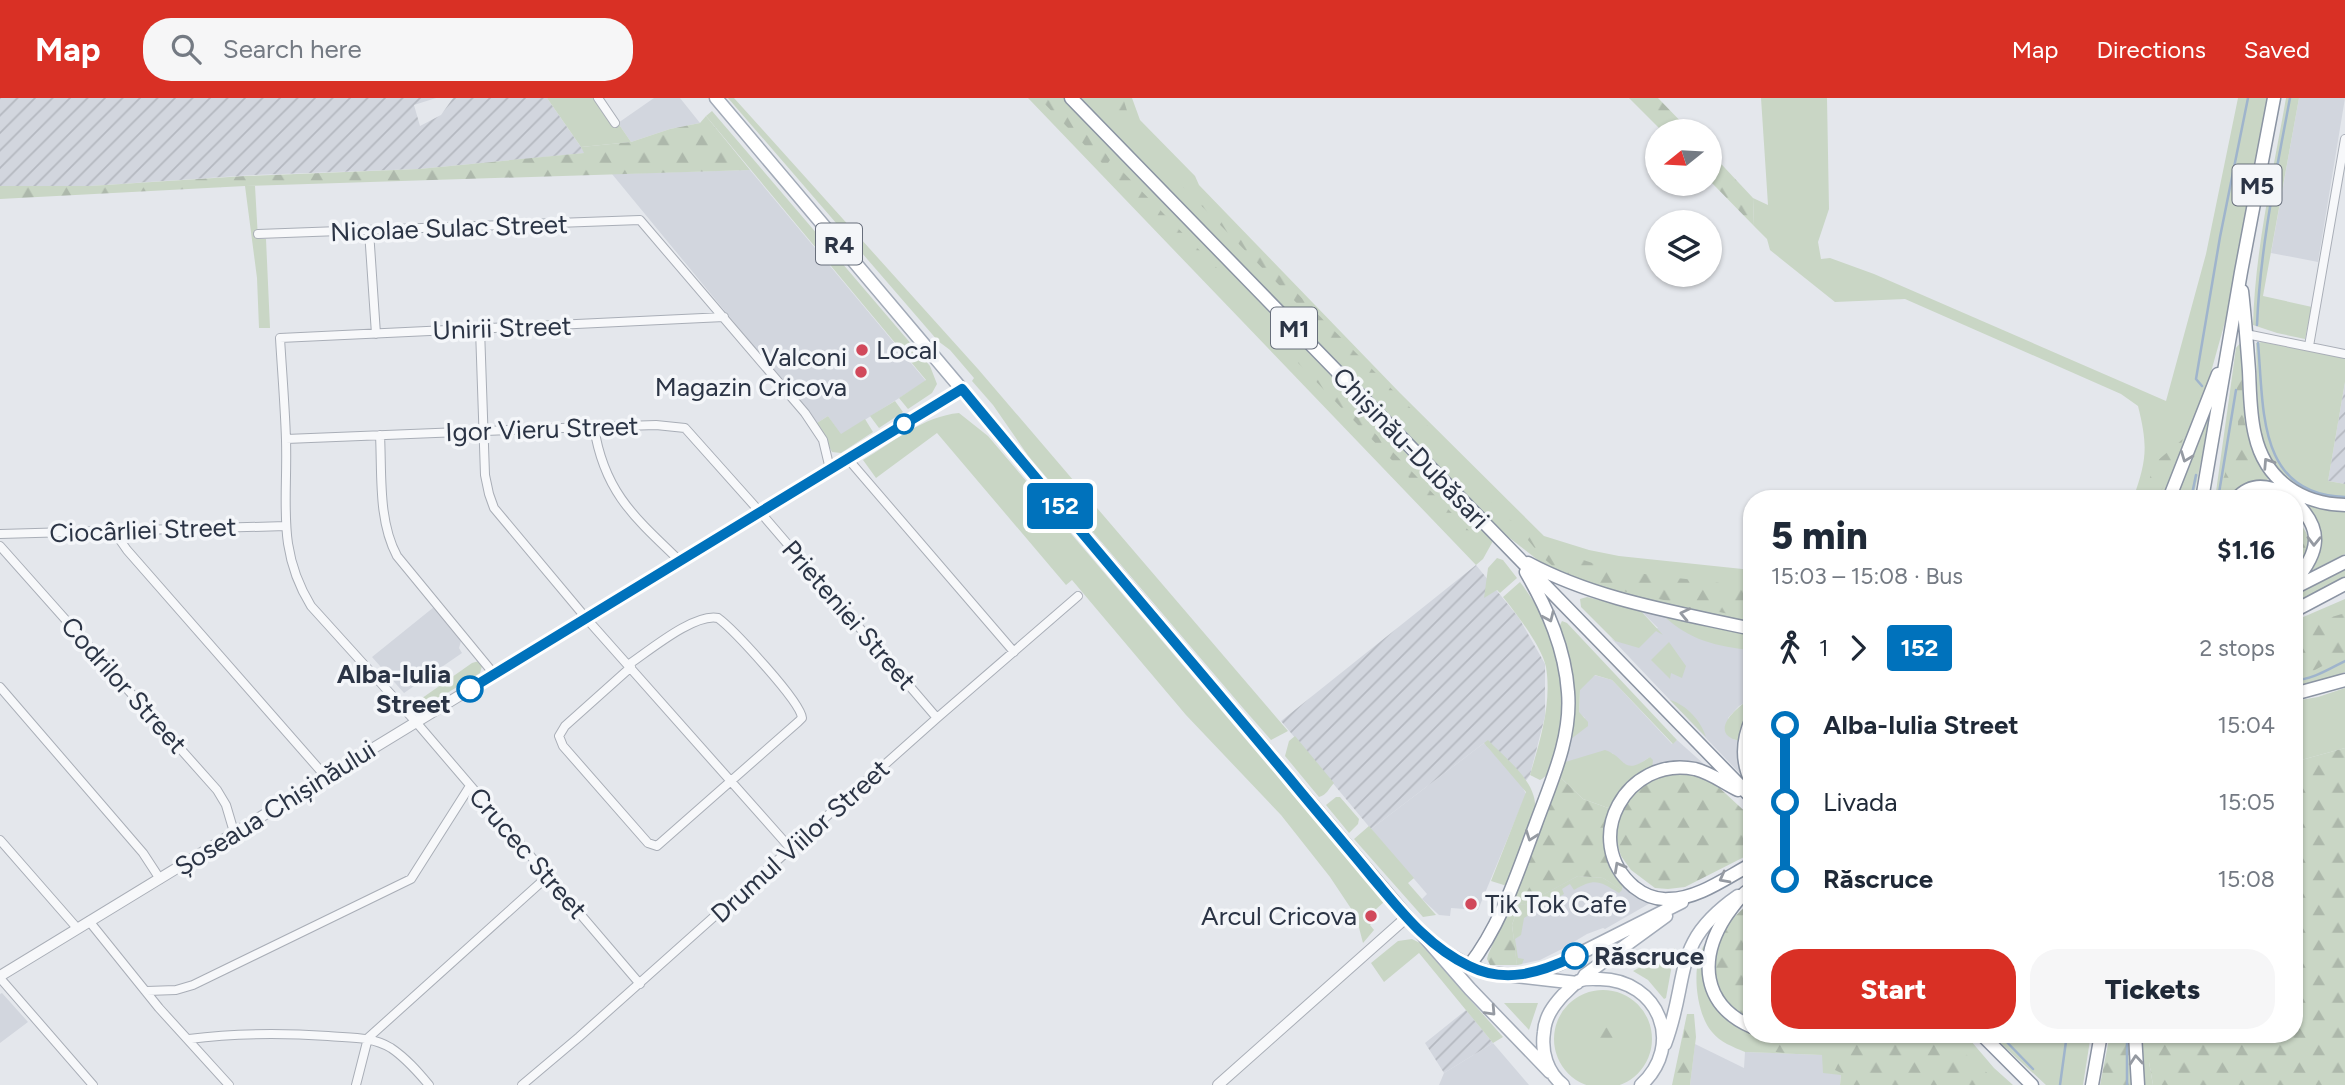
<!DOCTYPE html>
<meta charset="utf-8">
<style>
body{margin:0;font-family:Figtree,sans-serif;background:#f6f6f7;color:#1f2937;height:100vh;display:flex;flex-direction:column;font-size:26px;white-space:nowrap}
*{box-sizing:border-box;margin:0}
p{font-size:23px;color:#747a83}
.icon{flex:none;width:38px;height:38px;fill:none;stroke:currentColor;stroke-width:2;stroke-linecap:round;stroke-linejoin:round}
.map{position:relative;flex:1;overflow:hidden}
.side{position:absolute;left:1743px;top:392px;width:560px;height:553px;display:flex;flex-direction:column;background:#fff;border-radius:28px;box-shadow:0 2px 5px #0004}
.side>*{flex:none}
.badge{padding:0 14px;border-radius:5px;font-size:24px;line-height:46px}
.needle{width:46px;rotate:252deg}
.controls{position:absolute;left:1645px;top:21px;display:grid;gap:14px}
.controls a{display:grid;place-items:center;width:77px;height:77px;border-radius:50%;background:#fff;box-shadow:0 2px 5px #0004;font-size:35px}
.map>.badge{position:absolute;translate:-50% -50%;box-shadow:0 0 0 4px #fff}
.legs{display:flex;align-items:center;gap:10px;height:77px;padding:0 28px;font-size:23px}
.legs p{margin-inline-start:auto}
.head{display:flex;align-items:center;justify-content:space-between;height:119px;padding:0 28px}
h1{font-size:38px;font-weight:800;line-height:52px}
.action{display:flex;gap:14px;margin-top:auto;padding:14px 28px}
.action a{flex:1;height:80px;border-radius:28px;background:#d93025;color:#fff;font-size:28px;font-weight:800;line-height:80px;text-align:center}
.action a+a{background:#f6f6f7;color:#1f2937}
ul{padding:0 28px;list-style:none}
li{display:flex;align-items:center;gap:24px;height:77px;font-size:26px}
li i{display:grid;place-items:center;width:10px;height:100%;margin:0 9px;background:currentColor}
li i::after{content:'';width:18px;height:18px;margin:-9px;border:5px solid;border-radius:50%;background:#fff}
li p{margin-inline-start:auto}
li:first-child i{background:linear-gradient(#0000 50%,currentColor 0)}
li:last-child i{background:linear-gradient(currentColor 50%,#0000 0)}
header{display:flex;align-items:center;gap:42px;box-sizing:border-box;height:98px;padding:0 35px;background:#d93025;color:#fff}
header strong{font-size:33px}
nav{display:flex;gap:38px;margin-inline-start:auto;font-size:24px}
.search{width:490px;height:63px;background:#f6f6f7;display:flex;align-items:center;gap:18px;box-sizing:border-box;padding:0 24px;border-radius:28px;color:#747a83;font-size:26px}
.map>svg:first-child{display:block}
.built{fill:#d2d6de}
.industrial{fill:url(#industrial-furrows)}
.green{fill:#c9d6c5}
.forest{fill:url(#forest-firs)}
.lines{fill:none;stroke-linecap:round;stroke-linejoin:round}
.stream{stroke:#9fb4cc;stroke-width:2.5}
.minor-casing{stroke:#a9aeb7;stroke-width:10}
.tertiary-casing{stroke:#a9aeb7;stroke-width:12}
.primary-casing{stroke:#a3abb8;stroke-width:15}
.trunk-casing{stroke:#8b94a3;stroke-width:15}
.minor{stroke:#f7f8fa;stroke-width:8}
.tertiary{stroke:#f7f8fa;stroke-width:10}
.primary{stroke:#fff;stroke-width:12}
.trunk{stroke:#fff;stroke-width:12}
.oneway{stroke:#959aa2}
.line-1-casing{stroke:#fff;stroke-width:16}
.line-1{stroke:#0072bc;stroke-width:10}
.poi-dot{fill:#d1495b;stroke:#f4f6f9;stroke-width:2.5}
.stop-1-dot{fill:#fff;stroke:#0072bc;stroke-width:3.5}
.labels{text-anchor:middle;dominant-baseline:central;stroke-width:7;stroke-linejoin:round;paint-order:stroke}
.shield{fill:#f4f6f9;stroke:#676e7b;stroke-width:2}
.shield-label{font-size:24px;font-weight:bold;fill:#2b3445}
.street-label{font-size:26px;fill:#2b3445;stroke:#f4f6f9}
.poi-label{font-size:26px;fill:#2b3445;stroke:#f4f6f9;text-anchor:start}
.stop-label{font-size:26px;font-weight:bold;fill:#2b3445;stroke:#f4f6f9;text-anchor:end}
</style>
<header>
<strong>Map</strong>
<div class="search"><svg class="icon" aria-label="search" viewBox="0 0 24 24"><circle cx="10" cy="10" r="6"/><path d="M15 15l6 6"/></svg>Search here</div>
<nav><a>Map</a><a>Directions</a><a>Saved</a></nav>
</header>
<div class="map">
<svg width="2345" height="987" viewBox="0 0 2345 987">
<defs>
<pattern id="industrial-furrows" width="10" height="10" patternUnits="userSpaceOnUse" patternTransform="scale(1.75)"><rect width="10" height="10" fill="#d2d6de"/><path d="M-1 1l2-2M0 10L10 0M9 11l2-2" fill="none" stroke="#b4b8c0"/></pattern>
<pattern id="forest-firs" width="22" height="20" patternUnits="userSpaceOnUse" patternTransform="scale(1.75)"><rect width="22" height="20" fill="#c9d6c5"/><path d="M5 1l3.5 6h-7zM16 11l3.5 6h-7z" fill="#adb8ab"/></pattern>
</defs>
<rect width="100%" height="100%" fill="#e4e7ec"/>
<path class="built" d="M654 0H680L700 25 670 31 631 44 618 25Z
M2299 0H2345L2318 164 2271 155Z
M750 72 926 283 841 337 828 318 817 325 612 76Z
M434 509 461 543 459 550 462 555 404 595 372 559Z
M1640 512 1752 536V568L1746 569V583H1752V600L1739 608 1728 620 1733 641 1740 643 1745 681 1611 540 1615 543 1658 530Z
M1594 577 1612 582 1672 646 1677 642 1705 667 1680 665 1652 671 1650 659 1636 668H1628L1619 663 1612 655 1562 665 1569 638 1585 620 1579 615 1580 591Z
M1484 645 1522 688 1526 696 1478 812 1451 810 1450 818 1439 817 1422 801 1427 796 1371 731Z
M1578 778 1603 780 1622 791 1623 784 1652 804 1605 831 1603 830 1587 836 1562 851 1540 862 1517 867 1513 842 1519 806Z
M2 895 28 924 0 945V896Z
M1493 945 1529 987H1439L1444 975Z
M1695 946 1744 970 1745 954 1822 957 1841 977 1840 987H1690Z"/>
<path class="industrial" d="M0 0H436L414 7 420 28 441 17 453 0H547L585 55 419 71 253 77 90 88H0Z
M2345 284V386L2328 383Z
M1476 467 1519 520 1545 566V618L1530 677 1522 688 1484 645 1371 731 1281 623Z
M1466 912 1493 945 1444 975 1425 945Z"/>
<path class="green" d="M547 0H594L618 25 631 44 581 49Z
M728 0H734L978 271 1288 633 1271 642 1243 610 1029 359 993 307 972 283 974 280 950 252 938 243Z
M1028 0H1064L1493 443 1483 461 1476 467Z
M1077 0H1132L1140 22 1195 78 1199 87 1400 295 1544 438 1589 452 1619 458 1752 472V526L1594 490 1543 466 1493 427Z
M1761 0H1827L1829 111 1818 144 1821 161 1830 160 1874 176 2166 303 2206 156 2238 0H2268L2230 206 2211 274 2164 401H2133C2147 362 2148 348 2138 308L2121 296 1905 201 1835 204 1770 152 1767 141 1754 128 1753 100 1768 107Z
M2286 0H2299L2263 198 2312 209 2305 241 2277 235 2253 227C2255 151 2273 75 2286 0Z
M712 13 930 268 937 286 932 295 908 311 899 300 926 282 706 18Z
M245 88H255L258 141H266L270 230H259L257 180Z
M2241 244 2248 323 2271 380C2254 389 2244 378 2229 401H2215L2236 250Z
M2262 244 2345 260V284L2328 383 2345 386V402L2307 396 2281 376 2270 360 2258 327 2256 245Z
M895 303 903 314 879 330 870 318Z
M2209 314 2211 317 2193 401H2175Z
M959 315 988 338 1384 804 1374 813 1376 821 1370 827 1374 832 1363 845 1356 818 1330 779 1281 717 1186 617 1072 482 1066 487 937 335 876 380 863 362C893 344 924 318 959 315Z
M828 318 841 336 865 321 873 334 841 355 832 354 817 325Z
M2306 406 2329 412 2345 413V456L2311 473C2327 448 2326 430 2306 406Z
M1497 460 1503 462 1517 480 1500 495 1497 492 1484 500 1488 470Z
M2345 471V479L2294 505V498Z
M1520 484C1560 537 1571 584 1557 649 1555 660 1551 677 1540 682L1530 677C1540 643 1552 605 1546 569 1542 549 1516 515 1503 499Z
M1587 499 1640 512 1663 537 1656 533 1639 550 1615 543 1581 509 1580 501Z
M2345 501V574C2330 579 2310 591 2294 584V523Z
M1663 517 1752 536V552C1718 549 1688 542 1663 517Z
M1562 523 1567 525 1677 642 1673 646 1612 582 1595 577 1580 592 1579 614 1588 624V628L1571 641 1569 638 1559 529Z
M1669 544 1686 568 1682 580 1671 575 1670 581 1651 562Z
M479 563 482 568 480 575 439 600 429 602 416 611 408 610 472 565Z
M2345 590V650L2294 664V603L2318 599Z
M1752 600C1752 615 1739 626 1740 643 1706 636 1737 608 1752 600Z
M1670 602C1687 607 1701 623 1706 639Z
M1295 638 1334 685C1329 690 1327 697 1319 699L1285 658 1289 643Z
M1488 642C1506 661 1538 684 1535 712L1507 788 1491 783 1526 694 1484 645Z
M1605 652C1628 660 1621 679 1650 659L1653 662 1652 671C1632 678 1620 692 1611 711L1583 701 1558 677 1562 665Z
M1336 699H1340L1359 721 1358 726 1349 735 1326 707Z
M1369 728 1414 780 1408 785 1436 817 1423 819 1354 741Z
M1578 778 1603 780 1622 792 1619 795C1599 783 1595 780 1574 792L1570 786 1562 791 1564 796 1539 811 1538 809 1550 802 1549 800 1541 803V805L1533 811 1537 812 1524 820 1521 837 1515 841 1518 860 1524 861 1522 866 1517 867 1512 827 1519 806 1524 807Z
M1412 841 1420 845 1503 939 1493 945 1419 855 1384 884 1371 865 1398 843Z
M1709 841C1712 884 1704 916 1752 932V936H1965L1994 970 2013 987H1840L1841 977 1823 975 1822 957 1745 954C1733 949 1720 944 1712 934 1695 915 1689 859 1709 841Z
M1675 850 1666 900 1664 901 1648 882 1633 873Z
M1554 941a49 49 0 1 1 98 0a49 49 0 1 1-98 0Z
M1504 905H1538L1529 932Z
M1687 916H1694L1696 939 1690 987H1672Z
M1995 936H2091L2083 987H2046L1996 941Z
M2139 936H2149V964L2153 987H2143Z"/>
<path class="forest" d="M1039 0H1051L1106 56 1110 62 1108 65H1102Z
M1096 0H1123L1129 19 1124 23 1119 24Z
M1629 0H1658L1690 33H1662Z
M706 18 750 72 245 88 0 101V88H90L245 78 419 71 584 55 581 49 631 44 670 31 700 25Z
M1137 33 1517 418 1513 423 1509 422 1137 42 1132 37Z
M1710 54 1753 100 1754 128 1710 83Z
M1116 67 1258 212 1259 218 1254 220 1109 72Z
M1276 233 1475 439 1477 444 1470 443 1274 240 1271 236Z
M2241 268 2244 322 2253 359V365L2245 379 2224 397 2220 387C2229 374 2226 357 2231 344 2232 341 2236 337 2237 335 2241 319 2232 280 2241 268Z
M2183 341 2158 401H2141L2157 363Z
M2294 419C2315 441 2313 451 2294 474Z
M1529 432C1552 448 1579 463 1607 469 1654 480 1704 481 1752 490V521L1631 495 1592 485 1559 473 1543 460 1523 436Z
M2345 515V556L2298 581 2294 580V537L2299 529Z
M2345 650V987H2153L2149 964V936H2294V664Z
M1687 674 1712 683 1752 720V755L1685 789 1668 791 1655 790 1631 772 1621 758 1617 745V729L1619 715 1641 686 1664 676Z
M1558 677 1583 701 1611 711C1601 736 1603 766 1623 784L1622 792 1603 780 1578 778 1524 807 1519 806 1512 827 1517 867H1490L1487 861 1488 857 1522 778Z
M1752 804V922C1695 896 1707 834 1752 804Z
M1691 919 1695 937 1688 987H1674L1686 925 1687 920Z
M1589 943a14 14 0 1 1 28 0a14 14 0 1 1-28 0Z
M1805 936H1830C1810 949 1801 958 1776 954 1769 953 1765 952 1759 948L1760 945Z
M1850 936H1947L1962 953 2001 987H1843V976L1835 972 1844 954Z
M2110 936H2129V959L2134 987H2100Z"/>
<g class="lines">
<path class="stream" d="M2257 227C2260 151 2276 75 2290 0
M2258 245C2264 311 2257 397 2345 399
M2202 288 2196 281 2220 139 2248 0
M2191 401 2196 377
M2218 401 2236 292
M2294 582C2312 582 2329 571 2345 563
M1999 936 2033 971
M2127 936V987
M2060 987 2067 936"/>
<defs>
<path id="minor" d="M598 0 615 25
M369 133 376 236
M258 136 640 122 805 315 823 342 830 371
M480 231 485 377 489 396 494 410 586 520 791 751
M2246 236 2345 256
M2309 248 2345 41
M594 329C604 394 635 420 680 463
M380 337C382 376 378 423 397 458L494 576
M286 341 561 330 656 327 685 330 760 414 937 620
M848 361 1014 554
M113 432 127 452 326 679
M0 436 286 428
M0 448 217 692 226 707 234 734
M628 567C649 553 694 515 718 520 733 531 801 604 802 620L798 624 657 748 648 745 563 648 559 638 565 628 631 569
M0 589 143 755 160 781
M0 742 77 830
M89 823 159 910 229 987
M0 880 93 987
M640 886 416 624 311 508C276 451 288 405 286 342 285 308 282 274 280 240L724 219
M147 893 176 892 193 887 411 781 470 688
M189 941C236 935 282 935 328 938 350 940 371 938 391 950 406 960 418 974 429 987
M356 987 368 940 548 778
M522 987 579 939 937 620 1078 498"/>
<path id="tertiary" d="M0 878 962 291
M1218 987 1407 819"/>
<path id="primary" d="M716 0 1407 819 1470 891 1550 974
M1440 851 1469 868 1490 875 1577 885
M1522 878 1559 866 1682 804
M1582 882 1585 877 1666 818
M1665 946C1690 880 1670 845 1738 798
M1563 987C1547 974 1541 954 1544 934 1545 919 1553 908 1563 897 1568 893 1573 886 1579 883 1585 880 1594 881 1600 881 1659 882 1685 947 1641 987"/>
<path id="trunk" d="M1071 0 1752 700
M2242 193C2245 219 2247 246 2249 273 2250 294 2250 317 2255 337 2265 382 2301 406 2345 407
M2169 401 2218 276
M2202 401 2241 174 2274 0
M2236 401C2253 382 2273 388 2292 401
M2294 403C2324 431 2320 454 2294 484
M1528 465C1597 502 1676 514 1752 531
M2294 490 2345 464
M2294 513 2345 486
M2294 596 2345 582
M1752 620C1742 642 1741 664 1752 685
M1738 692C1724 685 1711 675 1695 671 1627 657 1579 742 1634 789 1644 797 1656 802 1669 801 1698 801 1727 779 1752 766
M1752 790C1741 796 1733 808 1726 818 1698 861 1702 907 1752 929
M1469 868C1501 827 1517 776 1535 728 1550 686 1572 641 1568 594 1565 551 1548 512 1526 474
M1981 936 2032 987
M2135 936 2138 987
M2092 987 2101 936"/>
</defs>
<use href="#minor" class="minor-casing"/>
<use href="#tertiary" class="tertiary-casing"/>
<use href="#primary" class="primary-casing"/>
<use href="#trunk" class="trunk-casing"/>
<use href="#minor" class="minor"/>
<use href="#tertiary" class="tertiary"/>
<use href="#primary" class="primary"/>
<use href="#trunk" class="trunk"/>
</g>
<defs><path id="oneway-chevron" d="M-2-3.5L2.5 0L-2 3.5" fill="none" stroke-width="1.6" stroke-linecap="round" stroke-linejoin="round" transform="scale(1.75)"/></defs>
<g class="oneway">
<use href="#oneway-chevron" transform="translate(2186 359) rotate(111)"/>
<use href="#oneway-chevron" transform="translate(2268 365) rotate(-123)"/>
<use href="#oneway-chevron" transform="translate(2314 443) rotate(91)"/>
<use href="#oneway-chevron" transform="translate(1685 516) rotate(-167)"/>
<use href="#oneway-chevron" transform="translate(1549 519) rotate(66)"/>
<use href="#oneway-chevron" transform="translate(1531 738) rotate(110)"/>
<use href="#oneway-chevron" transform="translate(1619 769) rotate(-119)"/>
<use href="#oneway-chevron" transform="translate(1724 780) rotate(152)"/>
<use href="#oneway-chevron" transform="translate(1491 913) rotate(47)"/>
<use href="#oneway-chevron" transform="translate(2136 962) rotate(-95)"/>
</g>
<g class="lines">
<defs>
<path id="line-1" d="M470 591 962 291C1070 422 1181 551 1290 681 1317 714 1345 746 1372 779 1401 813 1427 848 1469 868 1505 886 1540 875 1575 858"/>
</defs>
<use href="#line-1" class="line-1-casing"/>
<use href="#line-1" class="line-1"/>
</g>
<g class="poi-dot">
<circle cx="862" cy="252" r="7"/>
<circle cx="861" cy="274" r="7"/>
<circle cx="1471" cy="806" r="7"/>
<circle cx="1371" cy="818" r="7"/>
</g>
<g class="stop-1-dot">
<circle cx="904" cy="326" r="9"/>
<circle cx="470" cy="591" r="12"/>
<circle cx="1575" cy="858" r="12"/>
</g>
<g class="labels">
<g class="shield">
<rect x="2232.5" y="66.5" width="49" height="41" rx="5"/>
<rect x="816" y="125.5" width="46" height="41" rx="5"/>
<rect x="1271" y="209.5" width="46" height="41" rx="5"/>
</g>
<g class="shield-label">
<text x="2257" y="87">M5</text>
<text x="839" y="146">R4</text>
<text x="1294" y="230">M1</text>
</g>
<g class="street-label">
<text transform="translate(449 130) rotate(-2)">Nicolae Sulac Street</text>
<text transform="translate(502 230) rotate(-2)">Unirii Street</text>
<text transform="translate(542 331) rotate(-2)">Igor Vieru Street</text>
<text transform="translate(1411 350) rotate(46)">Chișinău-Dubăsari</text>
<text transform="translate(143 432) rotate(-2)">Ciocârliei Street</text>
<text transform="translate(849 517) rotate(49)">Prieteniei Street</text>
<text transform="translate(124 587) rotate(48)">Codrilor Street</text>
<text transform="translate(275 710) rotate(-32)">Șoseaua Chișinăului</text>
<text transform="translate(800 743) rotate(-42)">Drumul Viilor Street</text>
<text transform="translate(528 755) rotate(49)">Crucec Street</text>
</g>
<g class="poi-label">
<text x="876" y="252">Local</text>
<text x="847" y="259" text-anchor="end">Valconi<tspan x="847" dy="30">Magazin Cricova</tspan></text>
<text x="1485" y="806">Tik Tok Cafe</text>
<text x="1357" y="818" text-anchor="end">Arcul Cricova</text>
</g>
<g class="stop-label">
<text x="451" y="576">Alba-Iulia<tspan x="451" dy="30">Street</tspan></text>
<text x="1594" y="858" text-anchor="start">Răscruce</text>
</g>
</g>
</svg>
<div class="controls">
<a><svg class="needle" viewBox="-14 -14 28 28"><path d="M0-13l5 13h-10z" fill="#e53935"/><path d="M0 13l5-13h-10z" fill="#747a83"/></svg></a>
<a><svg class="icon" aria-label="layers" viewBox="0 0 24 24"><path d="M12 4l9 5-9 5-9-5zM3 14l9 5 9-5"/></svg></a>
</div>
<b class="badge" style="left:1060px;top:408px;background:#0072bc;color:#fff">152</b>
<section class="side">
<div class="head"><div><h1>5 min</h1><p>15:03 – 15:08 · Bus</p></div><b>$1.16</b></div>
<div class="legs"><svg class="icon" aria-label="walk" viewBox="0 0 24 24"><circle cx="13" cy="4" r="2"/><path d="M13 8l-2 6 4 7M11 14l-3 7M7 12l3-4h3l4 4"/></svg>1<svg class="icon" aria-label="forward" viewBox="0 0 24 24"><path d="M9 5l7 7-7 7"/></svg><b class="badge" style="background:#0072bc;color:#fff">152</b><p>2 stops</p></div>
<ul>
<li><i style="color:#0072bc"></i><b>Alba-Iulia Street</b><p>15:04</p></li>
<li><i style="color:#0072bc"></i><span>Livada</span><p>15:05</p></li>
<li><i style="color:#0072bc"></i><b>Răscruce</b><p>15:08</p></li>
</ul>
<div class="action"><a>Start</a><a>Tickets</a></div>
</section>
</div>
